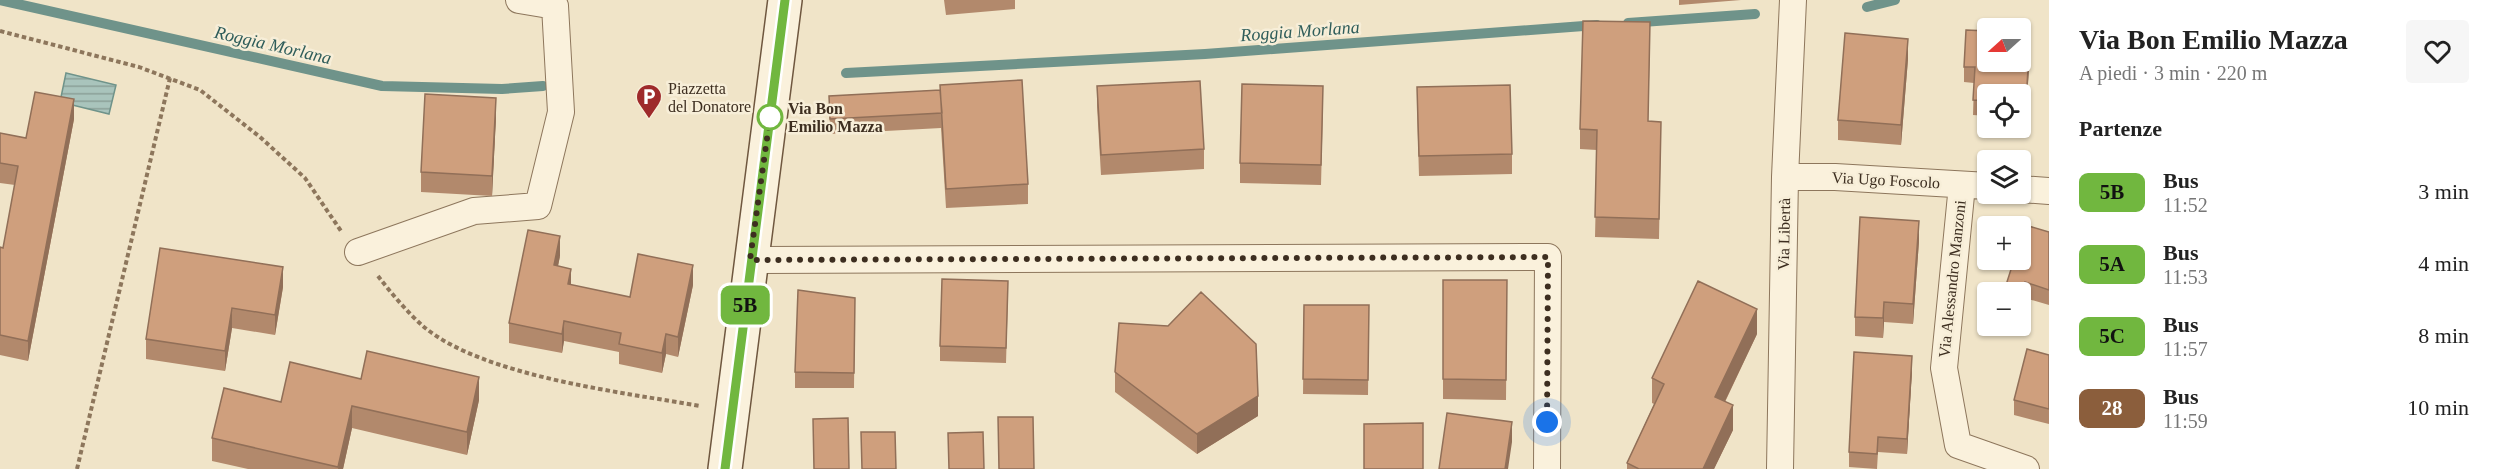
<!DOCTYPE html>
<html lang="it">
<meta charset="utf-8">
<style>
body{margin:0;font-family:"Times New Roman",serif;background:#f6f6f6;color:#222;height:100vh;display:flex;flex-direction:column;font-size:22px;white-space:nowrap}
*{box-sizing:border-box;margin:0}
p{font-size:20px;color:#767676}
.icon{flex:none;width:33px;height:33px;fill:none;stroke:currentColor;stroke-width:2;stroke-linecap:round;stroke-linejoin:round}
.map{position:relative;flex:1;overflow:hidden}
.side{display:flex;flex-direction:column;background:#fff;width:450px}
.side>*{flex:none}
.badge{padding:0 12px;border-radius:9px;font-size:21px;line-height:39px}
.needle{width:39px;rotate:249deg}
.fabs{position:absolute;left:1977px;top:18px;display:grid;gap:12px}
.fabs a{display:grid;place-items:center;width:54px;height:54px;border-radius:6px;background:#fff;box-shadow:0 2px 4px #0004;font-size:30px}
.you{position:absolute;width:30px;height:30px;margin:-15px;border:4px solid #fff;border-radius:50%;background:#1a73e8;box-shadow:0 0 0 9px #1a73e833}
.map>.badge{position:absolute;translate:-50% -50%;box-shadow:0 0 0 3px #fff}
h2{padding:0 30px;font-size:22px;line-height:54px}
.round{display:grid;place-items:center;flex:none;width:63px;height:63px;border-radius:6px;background:#f6f6f6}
.head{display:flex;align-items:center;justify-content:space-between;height:102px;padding:0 30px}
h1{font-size:28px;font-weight:700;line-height:45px}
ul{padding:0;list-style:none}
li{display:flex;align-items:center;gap:18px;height:72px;padding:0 30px}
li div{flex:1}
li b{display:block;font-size:22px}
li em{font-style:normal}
li .badge{min-width:66px;font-weight:700;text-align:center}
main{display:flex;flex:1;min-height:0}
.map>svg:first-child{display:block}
.water{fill:url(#water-rules);stroke:#6f938a;stroke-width:1.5}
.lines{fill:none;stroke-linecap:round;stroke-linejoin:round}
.stream{stroke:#6f938a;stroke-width:10}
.street-casing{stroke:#8d765c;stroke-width:28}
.secondary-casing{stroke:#6f573f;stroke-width:36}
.path{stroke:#8d765c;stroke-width:4;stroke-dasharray:4.5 3;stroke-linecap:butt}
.street{stroke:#faf1dc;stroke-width:26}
.secondary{stroke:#faf1dc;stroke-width:33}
.wall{fill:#b2896c}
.shaded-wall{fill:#916f58}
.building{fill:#cf9f7d;stroke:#916f58;stroke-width:1.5}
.line-casing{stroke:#fff;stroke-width:14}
.line{stroke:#71b73f;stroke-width:9}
.walk{stroke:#3d2e20;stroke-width:6;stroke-dasharray:0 10.8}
.stop-dot{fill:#fff;stroke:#71b73f;stroke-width:3}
.labels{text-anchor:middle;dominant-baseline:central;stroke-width:5;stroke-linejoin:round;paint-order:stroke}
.poi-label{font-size:16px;fill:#3d2e20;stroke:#f7eed8;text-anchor:start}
.stop-label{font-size:16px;font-weight:bold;fill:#3d2e20;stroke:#f7eed8;text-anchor:start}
.street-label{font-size:16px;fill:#3d2e20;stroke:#f7eed8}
.water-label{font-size:18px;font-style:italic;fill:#2f5d5a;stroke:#f7eed8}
</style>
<main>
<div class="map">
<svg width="2049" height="469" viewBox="0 0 2049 469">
<defs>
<pattern id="water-rules" width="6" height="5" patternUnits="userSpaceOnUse" patternTransform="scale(1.5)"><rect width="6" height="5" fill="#a9c4bc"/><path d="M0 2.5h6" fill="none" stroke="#8ba098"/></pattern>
</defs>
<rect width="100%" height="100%" fill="#f0e4c8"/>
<path class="water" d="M66 73 116 85 109 114 60 102Z"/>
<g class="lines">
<path class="stream" d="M0 0 382 86 502 89 543 86
M1867 7 1895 0
M1628 23 1755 14
M846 73 1205 54 1597 25"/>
<defs>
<path id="street" d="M1785 177H1835L1988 186
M1962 185 1944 368 1958 445 2026 469
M2020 189 2049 191
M358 252 474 211 538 206 561 112 555 6 519 0
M750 260 1548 257 1547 469
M1780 469 1785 177 1793 0"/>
<path id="secondary" d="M725 469 785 0"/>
</defs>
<use href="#street" class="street-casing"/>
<use href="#secondary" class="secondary-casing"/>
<path class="path" d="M0 31 139 67 200 90 260 137 305 178 341 231
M378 276C391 293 408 313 424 327 485 377 622 392 700 406
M77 469 170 78"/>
<use href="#street" class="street"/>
<use href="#secondary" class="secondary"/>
</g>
<path class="wall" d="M944 0H1015V9L946 15Z
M1679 0H1741L1679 5Z
M1650 42 1648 121 1661 122 1659 239 1595 237 1597 150 1580 149V129Z
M2030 49 2026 118H2020V94H1988V116L1973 115 1974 83 1964 82V67Z
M1908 59 1901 145 1838 140V120Z
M1097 86 1204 149V169L1101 175 1097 106Z
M940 90 1028 184V204L946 208 941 128 830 134 829 96Z
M1323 106 1321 185 1240 183V163Z
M1417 107 1512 154V174L1419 176Z
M496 117 492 196 421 192V172Z
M74 119 28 361 0 355V247L3 248 15 185 0 183V133L26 138Z
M2049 232V305L2025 298 2023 305 2020 304V292H2006V285Z
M1919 241 1913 324 1884 322 1883 338 1855 336V317Z
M560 256 558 266 571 285 630 297 693 285 678 357 666 354 662 373 619 364V352L564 341 562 353 509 343V323Z
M1443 280H1507L1506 400 1443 399Z
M283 287 275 335 232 328 225 371 146 359V339Z
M1008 296 1006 363 940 361V346Z
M855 298 854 388H795V372Z
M1304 305H1369L1368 395 1303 394Z
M1757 334 1725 402 1733 430 1714 469H1627V463L1654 404 1652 403V378Z
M2049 355V424L2014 415V400Z
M1912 371 1907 454 1878 452 1877 469 1849 467V452Z
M1115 372 1258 416 1197 454 1115 392Z
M361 379 479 400 467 455 352 428 343 469H248L212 461V438L281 402Z"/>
<path class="shaded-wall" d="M2030 33V49L2026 118V103Z
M1908 39V59L1901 145V125Z
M496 98V117L492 196V176Z
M74 99V119L28 361V341Z
M1919 221V241L1913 324V304Z
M560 236V256L554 285V265Z
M693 265V285L678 357V337Z
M283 267V287L275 335V315Z
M571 269V289L568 284Z
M2025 282V298L2023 305V290Z
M1884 302V322L1883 338V318Z
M232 308V328L225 371V351Z
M1757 309V334L1715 422V397Z
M564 321V341L562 353V334Z
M666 334V354L662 373V353Z
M1912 356V371L1907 454V439Z
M479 377V400L467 455V432Z
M1258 396V416L1197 454V434Z
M1733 405V430L1714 469H1703Z
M352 406V428L343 469H338Z
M1512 422V442L1508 469H1505Z"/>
<path class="building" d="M1583 21 1650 22 1648 121 1661 122 1659 219 1595 217 1597 130 1580 129Z
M1966 30 1988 31V62H2020V33H2030L2026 103H2020V94H1988V101L1973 100 1975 67H1964Z
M1845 33 1908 39 1901 125 1838 120Z
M1022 80 1028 184 946 189 940 85Z
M1200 81 1204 149 1101 155 1097 86Z
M1242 84 1323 86 1321 165 1240 163Z
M1510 85 1512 154 1419 156 1417 87Z
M940 90 942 113 830 119 829 96Z
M35 92 74 99 28 341 0 335V247L3 248 18 166 0 163V133L26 138Z
M425 94 496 98 492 176 421 172Z
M1860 217 1919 221 1913 304 1884 302 1883 318 1855 317Z
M2025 225 2049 232V290L2025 282 2023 290 2006 285 2014 260H2020V238Z
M528 230 560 236 554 265 571 269 568 284 630 297 638 254 693 265 678 337 666 334 662 353 619 344 621 333 564 321 562 334 509 323Z
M160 248 283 267 275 315 232 308 225 351 146 339Z
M942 279 1008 281 1006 348 940 346Z
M1443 280H1507L1506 380 1443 379Z
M1698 281 1757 309 1715 397 1733 405 1703 469H1639L1627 463 1664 384 1652 378Z
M798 290 855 298 854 373 795 372Z
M1201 292 1256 344 1258 396 1197 434 1115 372 1119 323 1168 326Z
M1304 305H1369L1368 380 1303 379Z
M2027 349 2049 355V409L2014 400Z
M367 351 479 377 467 432 352 406 338 467 212 438 224 388 281 402 290 362 361 379Z
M1854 352 1912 356 1907 439 1878 437 1877 454 1849 452Z
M1447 413 1512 422 1505 469H1439Z
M998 417H1033L1034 469H999Z
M848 418 849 469H814L813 419Z
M1423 423V469H1364V424Z
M861 432H895L896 469H862Z
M983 432 984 469H949L948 433Z"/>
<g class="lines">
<defs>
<path id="line" d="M725 469 785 0"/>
</defs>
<use href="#line" class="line-casing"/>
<use href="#line" class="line"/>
<path class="walk" d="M770 117 750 260 1548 257 1547 422"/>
</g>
<defs>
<symbol id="parking-pin" viewBox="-11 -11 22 30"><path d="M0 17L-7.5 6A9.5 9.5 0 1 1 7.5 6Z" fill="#9e2a2b" stroke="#f7eed8"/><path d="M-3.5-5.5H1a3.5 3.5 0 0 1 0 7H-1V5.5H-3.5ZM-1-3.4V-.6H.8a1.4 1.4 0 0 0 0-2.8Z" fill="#fff"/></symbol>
</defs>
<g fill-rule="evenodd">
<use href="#parking-pin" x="634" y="82" width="30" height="40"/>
</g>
<circle class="stop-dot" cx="770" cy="117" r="12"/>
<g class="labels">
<g class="poi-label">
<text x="668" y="88">Piazzetta<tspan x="668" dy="18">del Donatore</tspan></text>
</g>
<g class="stop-label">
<text x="788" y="108">Via Bon<tspan x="788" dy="18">Emilio Mazza</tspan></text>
</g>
<g class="street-label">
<text transform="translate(1886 180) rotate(3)">Via Ugo Foscolo</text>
<text transform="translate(1784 234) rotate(-89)">Via Libertà</text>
<text transform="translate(1952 279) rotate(-84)">Via Alessandro Manzoni</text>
</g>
<g class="water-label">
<text transform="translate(1300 31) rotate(-4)">Roggia Morlana</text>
<text transform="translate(273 45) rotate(13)">Roggia Morlana</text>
</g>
</g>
</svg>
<div class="fabs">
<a><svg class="needle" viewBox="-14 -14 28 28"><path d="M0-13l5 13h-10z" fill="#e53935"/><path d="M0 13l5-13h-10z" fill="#767676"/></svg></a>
<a><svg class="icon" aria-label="locate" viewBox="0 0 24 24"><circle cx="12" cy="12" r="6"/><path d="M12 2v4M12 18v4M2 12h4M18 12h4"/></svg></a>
<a><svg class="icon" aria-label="layers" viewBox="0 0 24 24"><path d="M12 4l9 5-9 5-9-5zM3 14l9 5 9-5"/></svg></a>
<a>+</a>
<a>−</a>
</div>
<div class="you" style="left:1547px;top:422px"></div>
<b class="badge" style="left:745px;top:305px;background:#71b73f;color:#111">5B</b>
</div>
<section class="side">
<div class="head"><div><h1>Via Bon Emilio Mazza</h1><p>A piedi · 3 min · 220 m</p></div><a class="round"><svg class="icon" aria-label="heart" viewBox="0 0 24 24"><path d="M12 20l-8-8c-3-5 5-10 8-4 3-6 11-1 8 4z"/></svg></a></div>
<h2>Partenze</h2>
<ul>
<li><span class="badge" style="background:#71b73f;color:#111">5B</span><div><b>Bus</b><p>11:52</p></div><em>3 min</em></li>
<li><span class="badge" style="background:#71b73f;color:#111">5A</span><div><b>Bus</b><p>11:53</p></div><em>4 min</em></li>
<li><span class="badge" style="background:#71b73f;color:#111">5C</span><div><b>Bus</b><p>11:57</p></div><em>8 min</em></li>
<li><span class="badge" style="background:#8b5e3c;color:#fff">28</span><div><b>Bus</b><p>11:59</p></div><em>10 min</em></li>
</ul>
</section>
</main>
